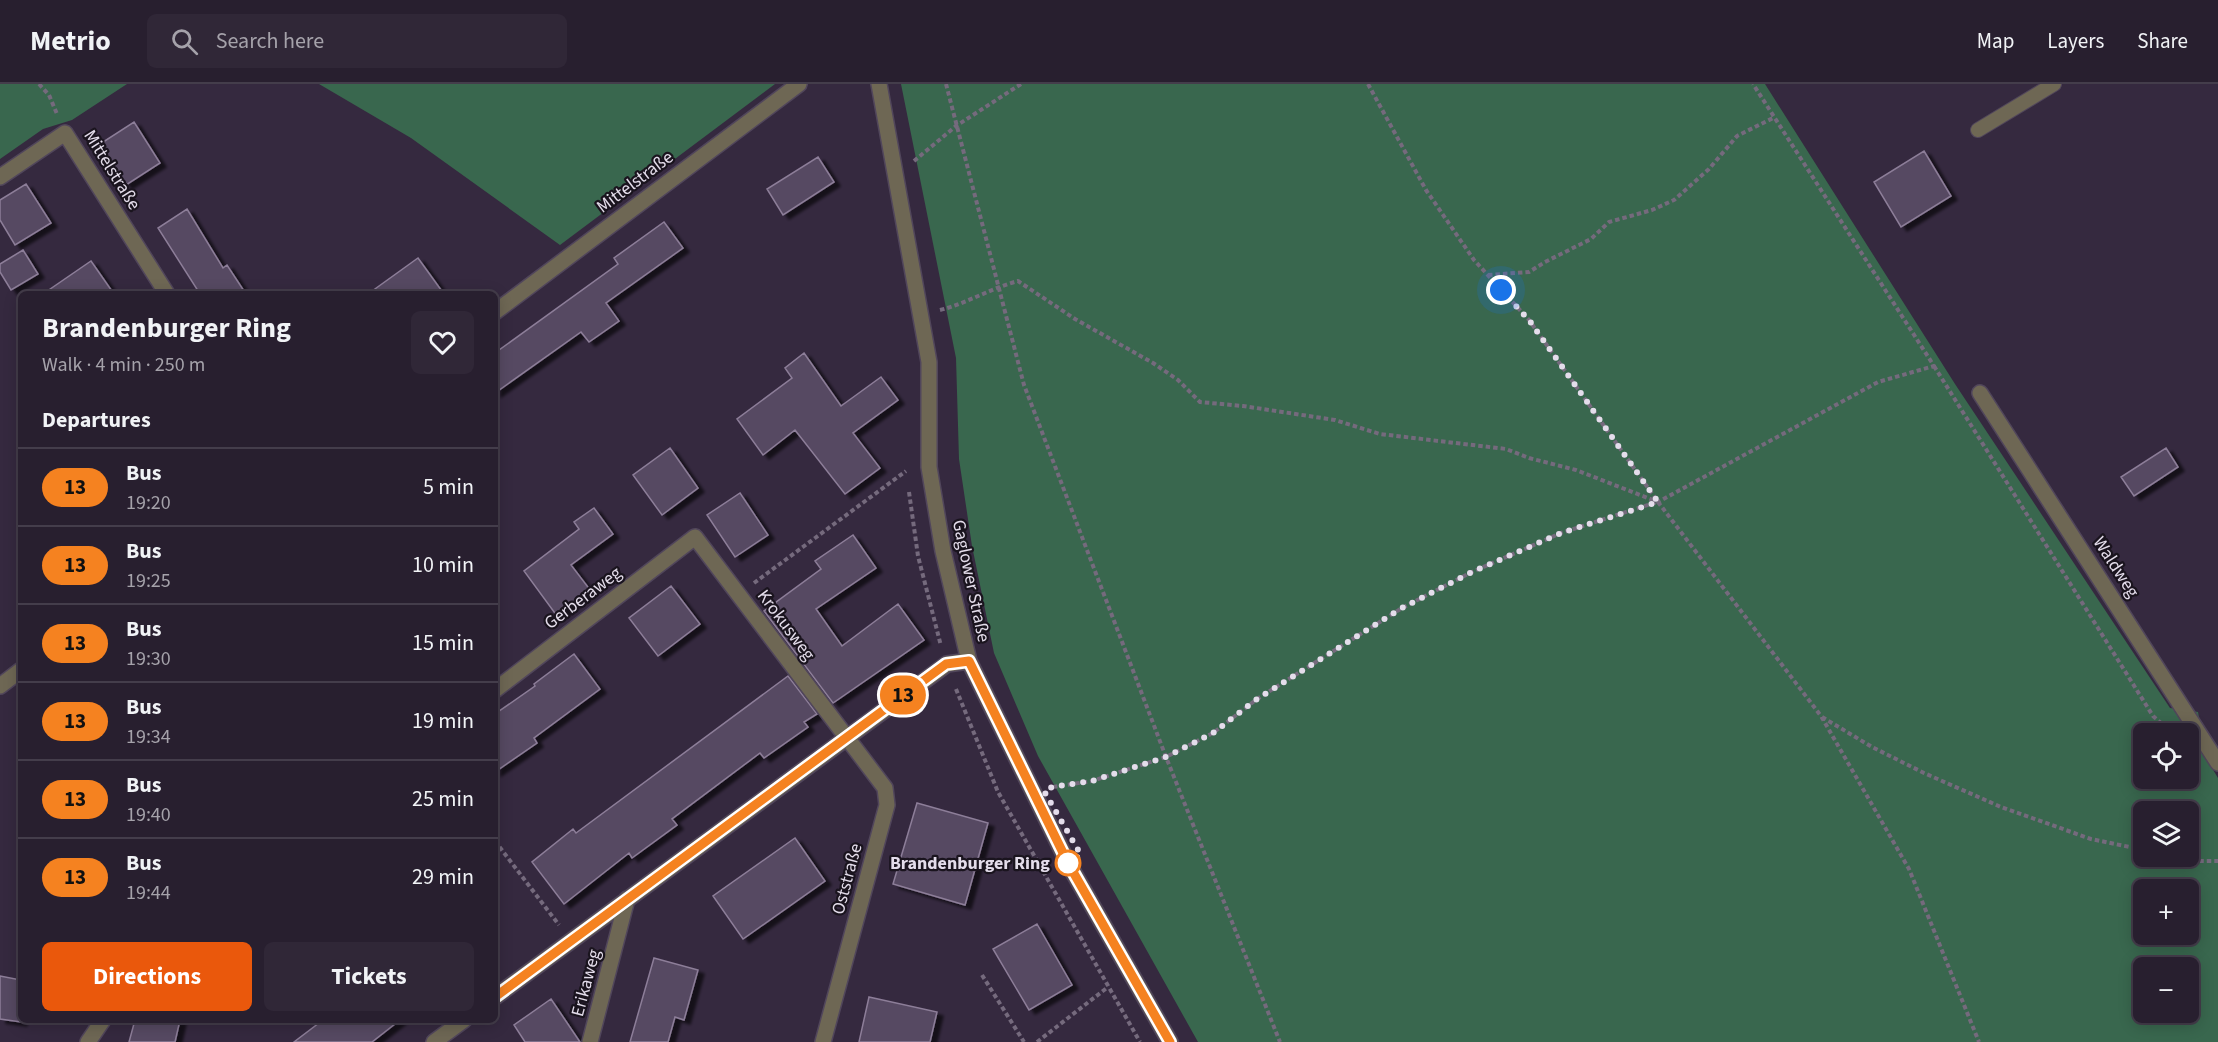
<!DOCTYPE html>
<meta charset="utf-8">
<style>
body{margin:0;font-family:"Source Sans 3",sans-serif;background:#302737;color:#f1f3f6;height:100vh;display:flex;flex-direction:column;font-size:22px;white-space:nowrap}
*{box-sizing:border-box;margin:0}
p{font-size:20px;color:#a5a2aa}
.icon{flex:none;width:33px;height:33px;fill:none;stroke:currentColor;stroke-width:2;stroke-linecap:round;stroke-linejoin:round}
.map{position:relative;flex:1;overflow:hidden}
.panel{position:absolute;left:18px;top:207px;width:480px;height:732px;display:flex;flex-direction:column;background:#281f2f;border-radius:9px;box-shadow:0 3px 15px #0003,0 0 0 2px #443d4b}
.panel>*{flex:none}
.badge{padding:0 12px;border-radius:20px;font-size:21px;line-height:39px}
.fabs{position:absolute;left:2133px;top:639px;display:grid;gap:12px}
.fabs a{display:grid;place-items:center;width:66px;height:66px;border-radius:9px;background:#281f2f;box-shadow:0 3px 15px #0003,0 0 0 2px #443d4b;font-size:30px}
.you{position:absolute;width:30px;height:30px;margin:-15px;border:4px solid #fff;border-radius:50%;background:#1a73e8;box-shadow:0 0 0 9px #1a73e833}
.map>.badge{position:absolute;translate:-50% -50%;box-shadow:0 0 0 3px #fff}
h2{padding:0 24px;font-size:22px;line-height:54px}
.round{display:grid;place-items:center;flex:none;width:63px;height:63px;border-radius:9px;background:#302737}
.head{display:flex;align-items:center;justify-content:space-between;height:102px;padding:0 24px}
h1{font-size:28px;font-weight:700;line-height:45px}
.button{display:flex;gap:12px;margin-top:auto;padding:12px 24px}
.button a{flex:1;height:69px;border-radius:9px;background:#ea580c;color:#fff;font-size:24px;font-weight:700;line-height:69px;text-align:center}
.button a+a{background:#302737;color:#f1f3f6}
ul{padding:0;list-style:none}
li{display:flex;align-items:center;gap:18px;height:78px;padding:0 24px;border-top:2px solid #443d4b}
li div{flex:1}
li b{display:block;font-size:22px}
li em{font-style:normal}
li .badge{min-width:66px;font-weight:700;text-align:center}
header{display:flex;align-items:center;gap:36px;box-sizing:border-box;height:84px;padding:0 30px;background:#281f2f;border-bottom:2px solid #443d4b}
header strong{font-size:28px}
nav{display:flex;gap:33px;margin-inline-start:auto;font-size:21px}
.search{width:420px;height:54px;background:#302737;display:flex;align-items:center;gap:15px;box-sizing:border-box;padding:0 21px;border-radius:9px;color:#a5a2aa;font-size:22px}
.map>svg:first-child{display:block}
.forest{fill:#39674e;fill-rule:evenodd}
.building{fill:#574a62;stroke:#8d7e99;stroke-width:1.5;filter:url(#shadow)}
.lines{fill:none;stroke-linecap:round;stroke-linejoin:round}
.service-casing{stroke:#51465b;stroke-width:16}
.minor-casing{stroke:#51465b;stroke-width:18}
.path{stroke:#756a7d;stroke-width:4;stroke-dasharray:4.5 3;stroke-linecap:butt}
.service{stroke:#6e6754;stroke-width:14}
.minor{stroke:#6e6754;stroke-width:15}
.line-casing{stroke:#fff;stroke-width:14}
.line{stroke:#f58220;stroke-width:9}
.walk{stroke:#e4ddeb;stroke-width:6;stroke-dasharray:0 10.8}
.stop-dot{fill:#fff;stroke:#f58220;stroke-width:3}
.labels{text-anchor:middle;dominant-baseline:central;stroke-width:4.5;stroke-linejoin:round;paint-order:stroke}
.street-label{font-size:18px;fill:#e4ddeb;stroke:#1a141e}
.stop-label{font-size:18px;font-weight:bold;fill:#e4ddeb;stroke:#1a141e;text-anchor:end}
</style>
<header>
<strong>Metrio</strong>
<div class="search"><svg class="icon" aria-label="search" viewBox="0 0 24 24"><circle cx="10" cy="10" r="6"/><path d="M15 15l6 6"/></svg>Search here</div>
<nav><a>Map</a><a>Layers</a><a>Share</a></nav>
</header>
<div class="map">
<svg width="2218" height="958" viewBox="0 0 2218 958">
<defs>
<filter id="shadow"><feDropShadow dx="6" dy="4" stdDeviation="1.5" flood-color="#0009"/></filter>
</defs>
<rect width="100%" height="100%" fill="#35293f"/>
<path class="forest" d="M0 0H127L72 36 43 45 0 75Z
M319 0H775L560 161 411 54Z
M901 0H1765L1955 300 2170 624 2198 628 2203 655 2197 659 2218 694V958H1198L1038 672 994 569 972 462 959 375 956 274ZM2144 650H2188V694H2144ZM2144 728H2188V772H2144ZM2144 806H2188V850H2144ZM2144 884H2188V928H2144Z"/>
<path class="building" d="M134 38 160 79 126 101 100 60Z
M1924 67 1951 112 1901 143 1874 98Z
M818 73 834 98 783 131 767 105Z
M26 100 51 139 15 161 0 136V116Z
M187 125 223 184 227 181 246 210H200L158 144Z
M664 138 683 164 606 219 619 237 589 258 581 248 495 309V269L618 180 614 174Z
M23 166 38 190 11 206 0 188V180Z
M418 174 444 210H368Z
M91 177 114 210H43Z
M804 269 841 322 881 293 898 316 853 349 880 384 845 410 795 346 763 371 737 335 792 294 785 284Z
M670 364 698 404 662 431 633 391Z
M2166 364 2178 383 2134 412 2121 393Z
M740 409 768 451 735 473 707 431Z
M594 424 613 450 571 481 591 507 557 532 524 487 579 445 574 438Z
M853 451 876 484 816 525 842 562 898 520 924 556 833 619 764 527 821 485 815 477Z
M671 502 700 540 658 572 629 534Z
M574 570 600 605 534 654 537 659 495 688V630L535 602 534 600Z
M788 592 817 630 804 638 808 643 764 674 760 669 672 735 677 741 632 774 629 769 564 820 532 778 573 745 576 749Z
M917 719 988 739 965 821 893 800Z
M795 754 825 797 743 855 713 812Z
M1037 840 1072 901 1029 926 993 865Z
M654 874 698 886 684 936 675 933 668 958H630Z
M0 892 21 896V938L0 935Z
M869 913 937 928 930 958H859Z
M551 915 580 958H525L514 941Z
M135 936H180L175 958H129Z
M323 936H400L372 958H294Z"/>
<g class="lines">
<defs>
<path id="service" d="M1978 46 2054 0"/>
<path id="minor" d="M879 0 929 278V383L943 467 969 577 1068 779 1170 958
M0 93 65 49 167 210
M495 228 799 0
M1980 309 2218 679
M0 602 21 586
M495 606 695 453 885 704 887 721 823 958
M495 913 947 580 969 577
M88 958 103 936
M434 958 464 936
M590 958 627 815"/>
</defs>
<use href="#service" class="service-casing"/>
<use href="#minor" class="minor-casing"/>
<path class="path" d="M39 0 49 11 57 30
M946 0 1024 301 1166 673 1280 958
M1368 0 1426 106 1474 176 1529 236 1658 418 1821 632 1909 785 1979 958
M914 77 956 42 1021 0
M1488 191 1529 188 1545 178 1591 155 1609 138 1652 126 1674 116 1709 85 1737 52 1775 33
M940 226C968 219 991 204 1018 197L1075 235 1153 279 1178 296 1200 318 1243 322 1335 336 1380 350 1506 365 1529 374 1576 386 1658 418 1878 298 1934 282 1753 0
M1934 282 2153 632 2172 649
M909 408 918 472 941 562
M754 499 906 387
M956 605 998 708 1140 958
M1822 633 1872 663 1924 689 2001 723 2091 755 2144 766
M1053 703 1092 697 1166 673 1213 649 1257 615 1402 524 1472 488 1561 449 1657 418
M495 757 559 841
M2170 772 2187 777H2218
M982 891 1024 958
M1037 958 1108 903"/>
<use href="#service" class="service"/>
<use href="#minor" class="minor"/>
</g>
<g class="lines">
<defs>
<path id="line" d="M495 913 946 580 969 577 1068 779 1170 958"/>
</defs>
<use href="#line" class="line-casing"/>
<use href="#line" class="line"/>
<path class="walk" d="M1068 779 1081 771 1044 707 1052 703 1092 697 1166 673 1213 649 1257 615 1402 524 1472 488 1561 449 1658 418 1529 236 1501 206"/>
</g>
<circle class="stop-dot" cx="1068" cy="779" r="12"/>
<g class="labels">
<g class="street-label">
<text transform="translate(112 86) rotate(58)">Mittelstraße</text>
<text transform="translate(635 98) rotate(-37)">Mittelstraße</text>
<text transform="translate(2116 483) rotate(57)">Waldweg</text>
<text transform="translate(971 497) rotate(78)">Gaglower Straße</text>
<text transform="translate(583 514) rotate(-37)">Gerberaweg</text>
<text transform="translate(786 541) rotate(53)">Krokusweg</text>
<text transform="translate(847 795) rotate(-75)">Oststraße</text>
<text transform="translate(586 899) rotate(-75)">Erikaweg</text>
</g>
<g class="stop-label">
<text x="1050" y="779">Brandenburger Ring</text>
</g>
</g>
</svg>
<div class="fabs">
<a><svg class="icon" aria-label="locate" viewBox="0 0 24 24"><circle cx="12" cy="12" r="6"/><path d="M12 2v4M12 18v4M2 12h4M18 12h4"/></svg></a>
<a><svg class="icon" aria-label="layers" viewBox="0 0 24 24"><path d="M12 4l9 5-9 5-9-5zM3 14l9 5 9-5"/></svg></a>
<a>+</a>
<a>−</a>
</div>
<div class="you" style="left:1501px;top:206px"></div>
<b class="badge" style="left:903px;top:611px;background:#f58220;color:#111">13</b>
<section class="panel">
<div class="head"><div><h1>Brandenburger Ring</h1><p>Walk · 4 min · 250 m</p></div><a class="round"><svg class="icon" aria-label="heart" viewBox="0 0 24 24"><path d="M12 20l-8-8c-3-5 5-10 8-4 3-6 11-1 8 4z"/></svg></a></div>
<h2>Departures</h2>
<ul>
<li><span class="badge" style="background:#f58220;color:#111">13</span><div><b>Bus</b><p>19:20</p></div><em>5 min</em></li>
<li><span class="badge" style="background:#f58220;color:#111">13</span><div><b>Bus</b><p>19:25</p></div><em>10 min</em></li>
<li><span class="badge" style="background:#f58220;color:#111">13</span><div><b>Bus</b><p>19:30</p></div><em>15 min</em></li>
<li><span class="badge" style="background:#f58220;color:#111">13</span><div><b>Bus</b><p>19:34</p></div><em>19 min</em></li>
<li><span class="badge" style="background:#f58220;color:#111">13</span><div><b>Bus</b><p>19:40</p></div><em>25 min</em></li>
<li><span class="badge" style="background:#f58220;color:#111">13</span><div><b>Bus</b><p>19:44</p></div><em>29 min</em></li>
</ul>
<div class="button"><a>Directions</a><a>Tickets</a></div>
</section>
</div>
